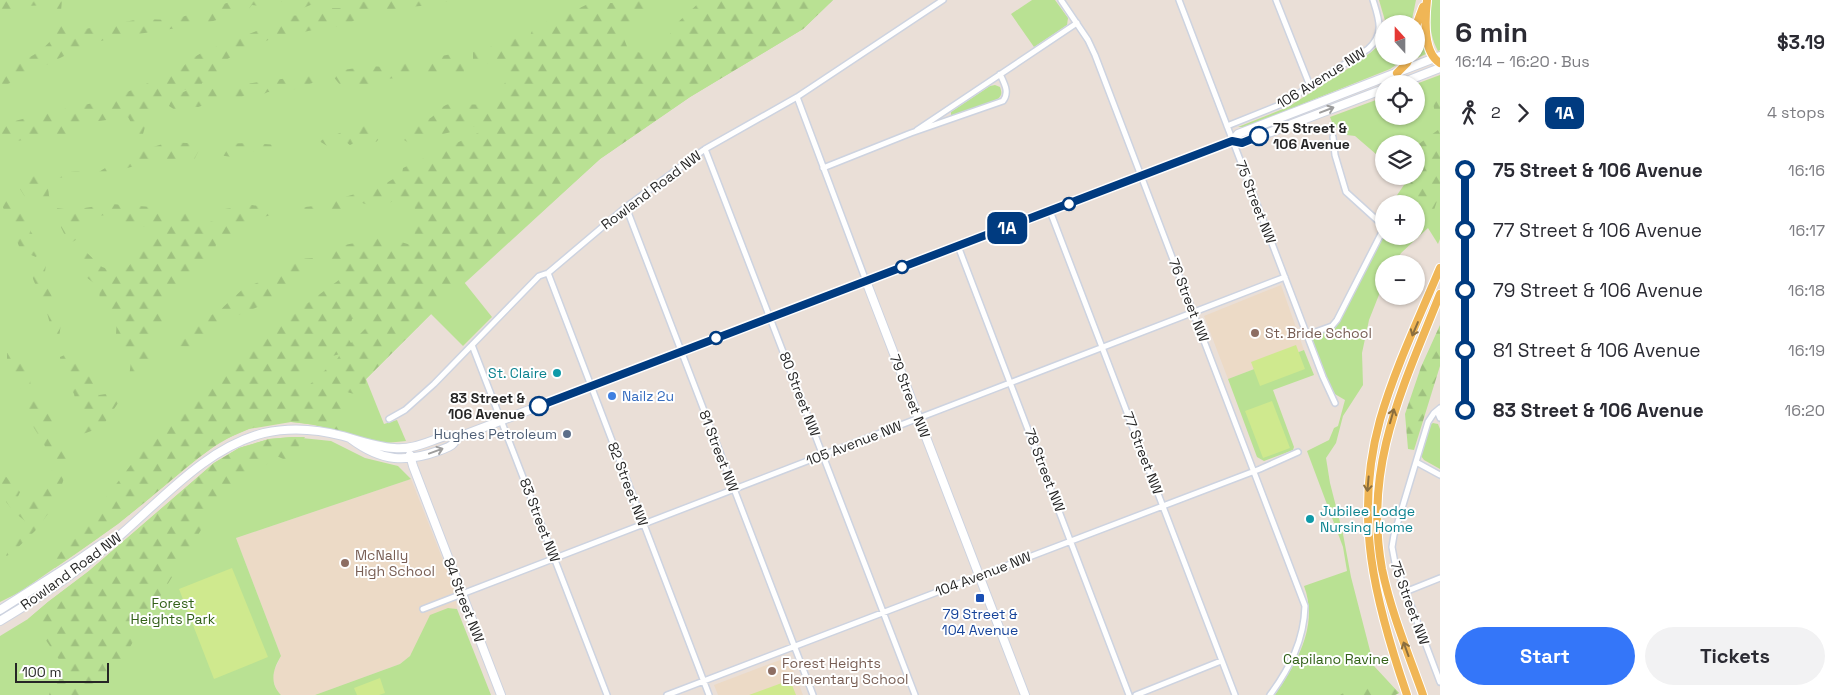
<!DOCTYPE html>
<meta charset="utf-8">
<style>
body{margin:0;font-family:"Space Grotesk",sans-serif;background:#f2f2f3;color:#2b2b33;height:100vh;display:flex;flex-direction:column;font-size:19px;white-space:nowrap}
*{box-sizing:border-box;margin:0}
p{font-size:16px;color:#7c7c81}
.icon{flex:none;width:28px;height:28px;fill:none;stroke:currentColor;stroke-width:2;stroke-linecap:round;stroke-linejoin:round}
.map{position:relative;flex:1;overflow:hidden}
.drawer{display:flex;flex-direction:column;background:#fff;width:400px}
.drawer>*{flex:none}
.badge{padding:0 10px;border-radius:8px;font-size:18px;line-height:32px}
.needle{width:32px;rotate:339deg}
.fabs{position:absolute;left:1375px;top:15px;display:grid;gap:10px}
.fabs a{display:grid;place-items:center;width:50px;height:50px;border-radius:50%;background:#fff;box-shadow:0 1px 4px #0004;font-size:25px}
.scale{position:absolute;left:15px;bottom:12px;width:94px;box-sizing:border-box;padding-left:5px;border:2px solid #262626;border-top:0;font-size:14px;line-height:18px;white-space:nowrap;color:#262626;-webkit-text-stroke:4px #fff;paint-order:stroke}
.map>.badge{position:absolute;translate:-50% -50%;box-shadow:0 0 0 2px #fff}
.legs{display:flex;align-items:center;gap:8px;height:55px;padding:0 15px;font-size:16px}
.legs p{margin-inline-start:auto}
.headline{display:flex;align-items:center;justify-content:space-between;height:85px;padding:0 15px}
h1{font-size:28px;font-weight:700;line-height:38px}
.action{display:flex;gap:10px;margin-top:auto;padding:10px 15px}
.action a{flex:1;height:58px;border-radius:30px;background:#3476f9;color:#fff;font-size:20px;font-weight:700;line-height:58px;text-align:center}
.action a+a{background:#f2f2f3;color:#2b2b33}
ul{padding:0 15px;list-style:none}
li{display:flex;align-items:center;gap:18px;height:60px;font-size:19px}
li i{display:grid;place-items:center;width:8px;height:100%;margin:0 6px;background:currentColor}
li i::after{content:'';width:12px;height:12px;margin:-6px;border:4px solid;border-radius:50%;background:#fff}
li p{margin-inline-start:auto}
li:first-child i{background:linear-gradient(#0000 50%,currentColor 0)}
li:last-child i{background:linear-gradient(currentColor 50%,#0000 0)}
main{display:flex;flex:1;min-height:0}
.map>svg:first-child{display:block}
.education{fill:#ecdac6}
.green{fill:#b9e193}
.forest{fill:url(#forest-firs);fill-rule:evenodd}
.pitch{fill:#cfe98e}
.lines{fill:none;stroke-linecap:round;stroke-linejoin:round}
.street-casing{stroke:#cdd3e0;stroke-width:8}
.secondary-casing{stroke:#cdd3e0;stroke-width:10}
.primary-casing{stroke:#fff;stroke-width:10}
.street{stroke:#fff;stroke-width:5}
.secondary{stroke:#fff;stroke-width:8}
.primary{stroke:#f0b656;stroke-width:8}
.oneway{stroke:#9d9d9d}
.oneway2{stroke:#8b6e3e}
.line-1-casing{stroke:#fff;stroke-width:11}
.line-1{stroke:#003b80;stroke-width:8}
.stop-1-dot{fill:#fff;stroke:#003b80;stroke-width:2.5}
.education-dot{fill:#8d6e63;stroke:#fff;stroke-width:2}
.culture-dot{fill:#0f9aa8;stroke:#fff;stroke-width:2}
.shop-dot{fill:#3f7fe0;stroke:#fff;stroke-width:2}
.service-dot{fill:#5c6f8a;stroke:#fff;stroke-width:2}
.transit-dot{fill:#1a4fb4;stroke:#fff;stroke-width:2}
.labels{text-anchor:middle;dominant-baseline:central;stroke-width:4;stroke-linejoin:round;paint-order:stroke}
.street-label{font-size:14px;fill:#262626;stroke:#fff}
.stop-label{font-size:14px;font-weight:bold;fill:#262626;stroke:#fff;text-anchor:start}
.education-label{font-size:14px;fill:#785e54;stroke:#fff;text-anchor:start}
.culture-label{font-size:14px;fill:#0d838f;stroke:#fff;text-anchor:end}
.shop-label{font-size:14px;fill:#366cbe;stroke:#fff;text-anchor:start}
.service-label{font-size:14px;fill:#4e5e75;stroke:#fff;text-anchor:end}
.park-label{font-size:14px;fill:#326118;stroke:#fff}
.transit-label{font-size:14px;fill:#164399;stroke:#fff}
</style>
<main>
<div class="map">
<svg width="1440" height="695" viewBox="0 0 1440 695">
<defs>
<pattern id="forest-firs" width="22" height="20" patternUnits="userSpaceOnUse" patternTransform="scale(1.25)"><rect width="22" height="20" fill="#b9e193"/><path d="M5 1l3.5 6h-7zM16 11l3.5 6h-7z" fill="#9fc17f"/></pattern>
</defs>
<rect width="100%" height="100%" fill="#eadfd7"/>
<path class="education" d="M1281 285 1304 350 1228 379 1204 316Z
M411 479 454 588 457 609 448 608 410 656 400 664 315 695H281L277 691 273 680 274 671 281 656 236 538Z
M788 657 803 695H718L714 685Z"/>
<path class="green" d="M0 0H833L803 29 690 97 600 159 464 282 492 317 463 346 431 314 366 379 384 424 397 420 406 441 386 443 376 442 316 425 291 422 249 429 221 441 197 459 118 524 20 592 0 602Z
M1032 0H1055L1068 18 1067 25 1034 47 1011 14Z
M1379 0H1416L1411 24H1386Z
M1432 0H1440V50L1438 51C1429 35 1429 18 1432 0Z
M1418 30H1420L1426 54 1413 60V56H1416V34Z
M1384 36V56H1404L1399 63 1390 69 1245 127H1238L1288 107 1343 72 1370 53 1378 46Z
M1440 75V239L1438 244 1428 228 1401 253 1395 264H1384V282L1369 320 1362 353 1363 385 1343 416 1336 443 1326 458 1330 483 1343 534 1351 577 1374 666 1399 693 1395 695H1275C1297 662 1319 626 1304 586L1347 571 1343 547 1307 451 1329 440 1334 428 1338 426 1345 400 1328 390 1307 335 1332 326 1382 232 1378 221 1384 215V236H1416V204H1391L1406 182 1402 176H1416V144H1384V161L1355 136 1347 135 1341 129 1334 127 1330 117 1384 97V116H1416V84Z
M995 85 1000 87C1002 93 1002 95 998 99L956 115 953 116 951 115V112L990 86Z
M1304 350 1314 375 1273 390 1294 447 1293 450 1264 461 1257 457 1228 379Z
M1433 423 1438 424 1440 429V469L1424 460 1421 456 1430 425Z
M292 437 331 441 365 458 398 466 411 479 236 538 281 656C273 669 269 683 281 695H0V636L28 619 48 602 89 571 214 463 239 448 269 439Z
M448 608 457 609 491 695H315L400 664 410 656 430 615Z"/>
<path class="forest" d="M0 0H62L61 11 66 25 79 30 141 19 172 20 230 2 244 4 248 0H336L313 4 303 8 291 2 276 1 265 7 252 5 247 11 203 24 112 38 86 45 0 88V68C18 65 53 49 56 29 57 24 56 17 56 12L48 5 26 6 0 14Z
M373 0H453L430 5 410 7 385 15 377 12 370 16 359 18 344 26 327 27 271 39 245 49 224 61 230 70 225 77 202 83 201 90 318 74 327 78 283 93 268 92 259 96 248 94 235 100H220L198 107 183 105 175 110 169 106 172 97 188 90 178 88 162 91 163 101 155 108 138 113 139 122 145 127 141 141 128 117 92 122 86 125 78 132 63 135 50 133 24 140 0 143V125L45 113 98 102 120 95 181 69 189 60 205 51 275 24 283 16 306 15 327 8H342L354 3Z
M631 0H664L650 9 646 17 642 19 640 24C634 28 630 34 624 39L628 49 648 55 655 54 667 39 676 24 702 0H833L803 29 690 97 600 159 431 314 366 379 364 397 347 392 339 398 345 416 344 432C327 428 309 423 292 422 233 420 192 464 150 498 120 523 88 546 55 568L50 559 69 546 146 445 301 308 343 277 345 264 327 266 319 261C334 247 349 240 370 244L378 235H391L401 242 411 245C417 232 416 217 414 204L406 199 372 206 359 202 352 211C333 211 315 215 297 213V208L314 206 355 194 372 184 388 182 402 174 403 168 478 133 479 126 470 127 409 143 404 140 402 133 407 125 416 118C436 123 433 111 446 105 455 101 468 106 478 104 496 100 509 83 510 65L507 61 497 64H485L473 69V52C488 47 505 44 519 36L528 40 532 31 542 23 557 19 590 3H620ZM358 317H373L367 327 351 343 348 338 352 319ZM340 354 338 358 305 389 303 385 307 372 325 358Z
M462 52 467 54 464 72 385 79 369 84 341 86 332 75 343 70 370 66 385 67Z
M1440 88V112L1435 113 1431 93Z
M392 121 388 130 376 142 364 138 350 145 343 140 329 147 319 141 353 128Z
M1438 130 1440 134V192L1431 219 1406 176H1416V146Z
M170 142 202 144 194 160C173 160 152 162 131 167 118 170 106 176 93 176 118 158 141 150 170 142Z
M249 143 278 145 265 153 254 151 239 158 218 155 220 144Z
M75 171H80V175L58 178 48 186 49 196 57 208 71 210 111 204 152 207 185 212 189 219 197 220 199 224 205 227 211 221 222 225 228 220 219 215 218 210 252 205 281 210 279 214 262 217 244 225H235L230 235 216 244 214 256C194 269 173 282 164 306 162 311 163 319 163 325L139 344 142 350 150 354 152 363 148 371 131 382 129 378 131 361 124 344 116 334 117 319 108 306 100 305 99 287 86 277 87 267 79 256 85 251 102 267 118 272 128 267 138 253 159 236 158 227 130 226 111 215 91 216 80 218 84 229 79 238 69 244 59 223 37 194 30 193 25 197 20 189 22 177C40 173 57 175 75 171Z
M12 194 25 205 31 220V232L37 240 40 252 36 257 21 251 2 205V197Z
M313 258 314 270 288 291 260 306 231 318 221 329 211 331 194 347 174 346V339L189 328 220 310 244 288 274 276 297 259Z
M39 264 46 265 44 278 55 303 53 311 61 324 59 337 55 339C50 325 47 312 43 299 40 289 32 283 32 272Z
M1440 325V366L1414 450 1408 449 1405 414 1421 367Z
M76 350 99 395 113 393 118 403 102 427 83 434 74 394 61 368 60 357Z
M14 351 29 372 32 396 48 410 67 460 65 475 56 503 35 531 11 554 6 556 16 532 25 521 14 512 0 494V470L20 492 16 501 24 506 42 492 53 480 51 462 44 444 31 423 25 393 7 376V353Z
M292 437H305L289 462 277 456 217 504 137 634 110 685 92 692 96 695H49L60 661 33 621 28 619 48 602 89 571 214 463 239 448 269 439Z
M1356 685 1394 688 1399 693 1395 695H1340Z"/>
<path class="pitch" d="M1296 345 1305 369 1260 386 1251 362Z
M1272 401 1290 448 1263 458 1245 411Z
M232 568 268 657 214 679 179 589Z
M380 678 385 693 379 695H357L354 688Z
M790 680 796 695H749Z"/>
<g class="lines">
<defs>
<path id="street" d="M1061 0 1088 40 1095 55 1305 606C1304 640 1290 668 1270 695
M1179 0 1323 377 1335 403
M1276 0 1310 86
M797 97 866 281
M1227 126 1282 104 1368 49C1385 34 1379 19 1373 0
M917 130 1077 23
M705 149 915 695
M823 168 911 133 1003 101C1010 92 1004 83 1000 74
M626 207 813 695
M1050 211 1235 695
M958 246 1129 695
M548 273 709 695
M1307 335 1332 326 1337 320 1382 232V226L1378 221 1346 192 1335 155 1333 137
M472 345 607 695
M1440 408 1434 413 1428 422 1394 535 1392 547 1395 563 1440 682
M1437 411 1440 418
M389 419 405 410 434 384 539 276 548 273 626 207 705 149 797 97 943 0
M1416 462 1440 475
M1405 592 1440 578
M423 609 1285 277
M667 695 1260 469 1298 452
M1136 695 1221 661"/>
<path id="secondary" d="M1399 84 1440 68
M1232 141 1242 143 1384 89
M866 281 1025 695
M351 439C382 462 406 463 441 450 448 447 454 446 456 438L1232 141 1238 134 1440 56
M410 455 413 466 501 695
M0 610 77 561 103 543
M0 621C45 594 88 565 126 530 167 494 209 447 264 433 290 427 317 429 343 436 360 441 377 447 394 448 415 450 430 440 449 435L456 438"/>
<path id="primary" d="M1427 0C1425 18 1422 52 1440 63
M1416 26 1423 7
M1397 73 1407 63 1410 56
M1407 695C1375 602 1353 517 1380 420 1395 368 1419 318 1440 268
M1423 695C1408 653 1391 612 1382 569 1363 466 1403 387 1440 294"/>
</defs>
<use href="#street" class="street-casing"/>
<use href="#secondary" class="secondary-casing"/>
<use href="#primary" class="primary-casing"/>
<use href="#street" class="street"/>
<use href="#secondary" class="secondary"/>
<use href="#primary" class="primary"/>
</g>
<defs><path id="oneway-shaft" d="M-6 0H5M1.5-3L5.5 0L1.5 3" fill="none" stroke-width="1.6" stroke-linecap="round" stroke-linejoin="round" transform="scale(1.25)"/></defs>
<g class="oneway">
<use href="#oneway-shaft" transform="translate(1327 110) rotate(-21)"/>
<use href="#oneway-shaft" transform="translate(436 451) rotate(-20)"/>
</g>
<g class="oneway2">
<use href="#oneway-shaft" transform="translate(1415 329) rotate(113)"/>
<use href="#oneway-shaft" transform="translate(1392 416) rotate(-74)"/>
<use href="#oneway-shaft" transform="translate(1368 484) rotate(95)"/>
<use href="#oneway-shaft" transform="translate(1406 649) rotate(-110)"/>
</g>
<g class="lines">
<defs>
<path id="line-1" d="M539 406 1232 141 1242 143 1259 136"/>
</defs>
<use href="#line-1" class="line-1-casing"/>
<use href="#line-1" class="line-1"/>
</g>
<g class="stop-1-dot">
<circle cx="1259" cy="136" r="9"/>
<circle cx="1069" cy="204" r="6"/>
<circle cx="902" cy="267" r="6"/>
<circle cx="716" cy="338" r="6"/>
<circle cx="539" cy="406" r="9"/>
</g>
<g class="education-dot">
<circle cx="1255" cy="333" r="5"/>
<circle cx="345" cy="563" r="5"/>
<circle cx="772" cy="671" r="5"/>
</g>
<g class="culture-dot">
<circle cx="557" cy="373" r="5"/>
<circle cx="1310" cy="519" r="5"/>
</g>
<circle class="shop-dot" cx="612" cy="396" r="5"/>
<circle class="service-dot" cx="567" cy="434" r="5"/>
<rect class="transit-dot" x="975" y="593" width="10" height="10" rx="2.5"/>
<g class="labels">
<g class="street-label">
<text transform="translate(1321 78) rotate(-32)">106 Avenue NW</text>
<text transform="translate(651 190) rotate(-37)">Rowland Road NW</text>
<text transform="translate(1256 202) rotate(69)">75 Street NW</text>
<text transform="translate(1189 300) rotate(69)">76 Street NW</text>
<text transform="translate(800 394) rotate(69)">80 Street NW</text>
<text transform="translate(910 396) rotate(69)">79 Street NW</text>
<text transform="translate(854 443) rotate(-21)">105 Avenue NW</text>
<text transform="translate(719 451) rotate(69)">81 Street NW</text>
<text transform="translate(1143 453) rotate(69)">77 Street NW</text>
<text transform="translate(1045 470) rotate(69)">78 Street NW</text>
<text transform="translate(628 484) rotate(69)">82 Street NW</text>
<text transform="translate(540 520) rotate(69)">83 Street NW</text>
<text transform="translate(71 571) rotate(-36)">Rowland Road NW</text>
<text transform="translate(983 574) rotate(-21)">104 Avenue NW</text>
<text transform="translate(464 600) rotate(69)">84 Street NW</text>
<text transform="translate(1410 603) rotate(70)">75 Street NW</text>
</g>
<g class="stop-label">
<text x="1273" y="128">75 Street &amp;<tspan x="1273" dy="16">106 Avenue</tspan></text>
<text x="525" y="398" text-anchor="end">83 Street &amp;<tspan x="525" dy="16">106 Avenue</tspan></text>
</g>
<g class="education-label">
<text x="1265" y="333">St. Bride School</text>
<text x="355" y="555">McNally<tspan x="355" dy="16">High School</tspan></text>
<text x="782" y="663">Forest Heights<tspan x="782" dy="16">Elementary School</tspan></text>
</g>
<g class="culture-label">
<text x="547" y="373">St. Claire</text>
<text x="1320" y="511" text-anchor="start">Jubilee Lodge<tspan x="1320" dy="16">Nursing Home</tspan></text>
</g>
<g class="shop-label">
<text x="622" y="396">Nailz 2u</text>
</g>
<g class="service-label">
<text x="557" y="434">Hughes Petroleum</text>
</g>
<g class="park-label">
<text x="173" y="603">Forest<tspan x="173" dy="16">Heights Park</tspan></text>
<text x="1336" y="659">Capilano Ravine</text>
</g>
<g class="transit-label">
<text x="980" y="614">79 Street &amp;<tspan x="980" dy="16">104 Avenue</tspan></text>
</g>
</g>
</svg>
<div class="fabs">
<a><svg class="needle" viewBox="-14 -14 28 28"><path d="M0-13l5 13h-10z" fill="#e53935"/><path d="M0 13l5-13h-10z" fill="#7c7c81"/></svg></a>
<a><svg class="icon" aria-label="locate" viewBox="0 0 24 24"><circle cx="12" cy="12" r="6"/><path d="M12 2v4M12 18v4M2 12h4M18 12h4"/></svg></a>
<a><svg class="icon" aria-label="layers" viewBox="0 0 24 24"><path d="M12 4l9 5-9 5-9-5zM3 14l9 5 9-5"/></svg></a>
<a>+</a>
<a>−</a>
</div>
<div class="scale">100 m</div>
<b class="badge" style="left:1007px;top:228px;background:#003b80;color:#fff">1A</b>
</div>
<section class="drawer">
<div class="headline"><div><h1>6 min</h1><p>16:14 – 16:20 · Bus</p></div><b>$3.19</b></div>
<div class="legs"><svg class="icon" aria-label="walk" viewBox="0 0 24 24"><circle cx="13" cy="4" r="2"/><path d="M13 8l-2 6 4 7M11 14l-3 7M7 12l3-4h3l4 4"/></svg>2<svg class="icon" aria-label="forward" viewBox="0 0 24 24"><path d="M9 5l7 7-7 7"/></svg><b class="badge" style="background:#003b80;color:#fff">1A</b><p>4 stops</p></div>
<ul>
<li><i style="color:#003b80"></i><b>75 Street &amp; 106 Avenue</b><p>16:16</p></li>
<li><i style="color:#003b80"></i><span>77 Street &amp; 106 Avenue</span><p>16:17</p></li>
<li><i style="color:#003b80"></i><span>79 Street &amp; 106 Avenue</span><p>16:18</p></li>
<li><i style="color:#003b80"></i><span>81 Street &amp; 106 Avenue</span><p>16:19</p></li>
<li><i style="color:#003b80"></i><b>83 Street &amp; 106 Avenue</b><p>16:20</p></li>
</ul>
<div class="action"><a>Start</a><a>Tickets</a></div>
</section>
</main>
